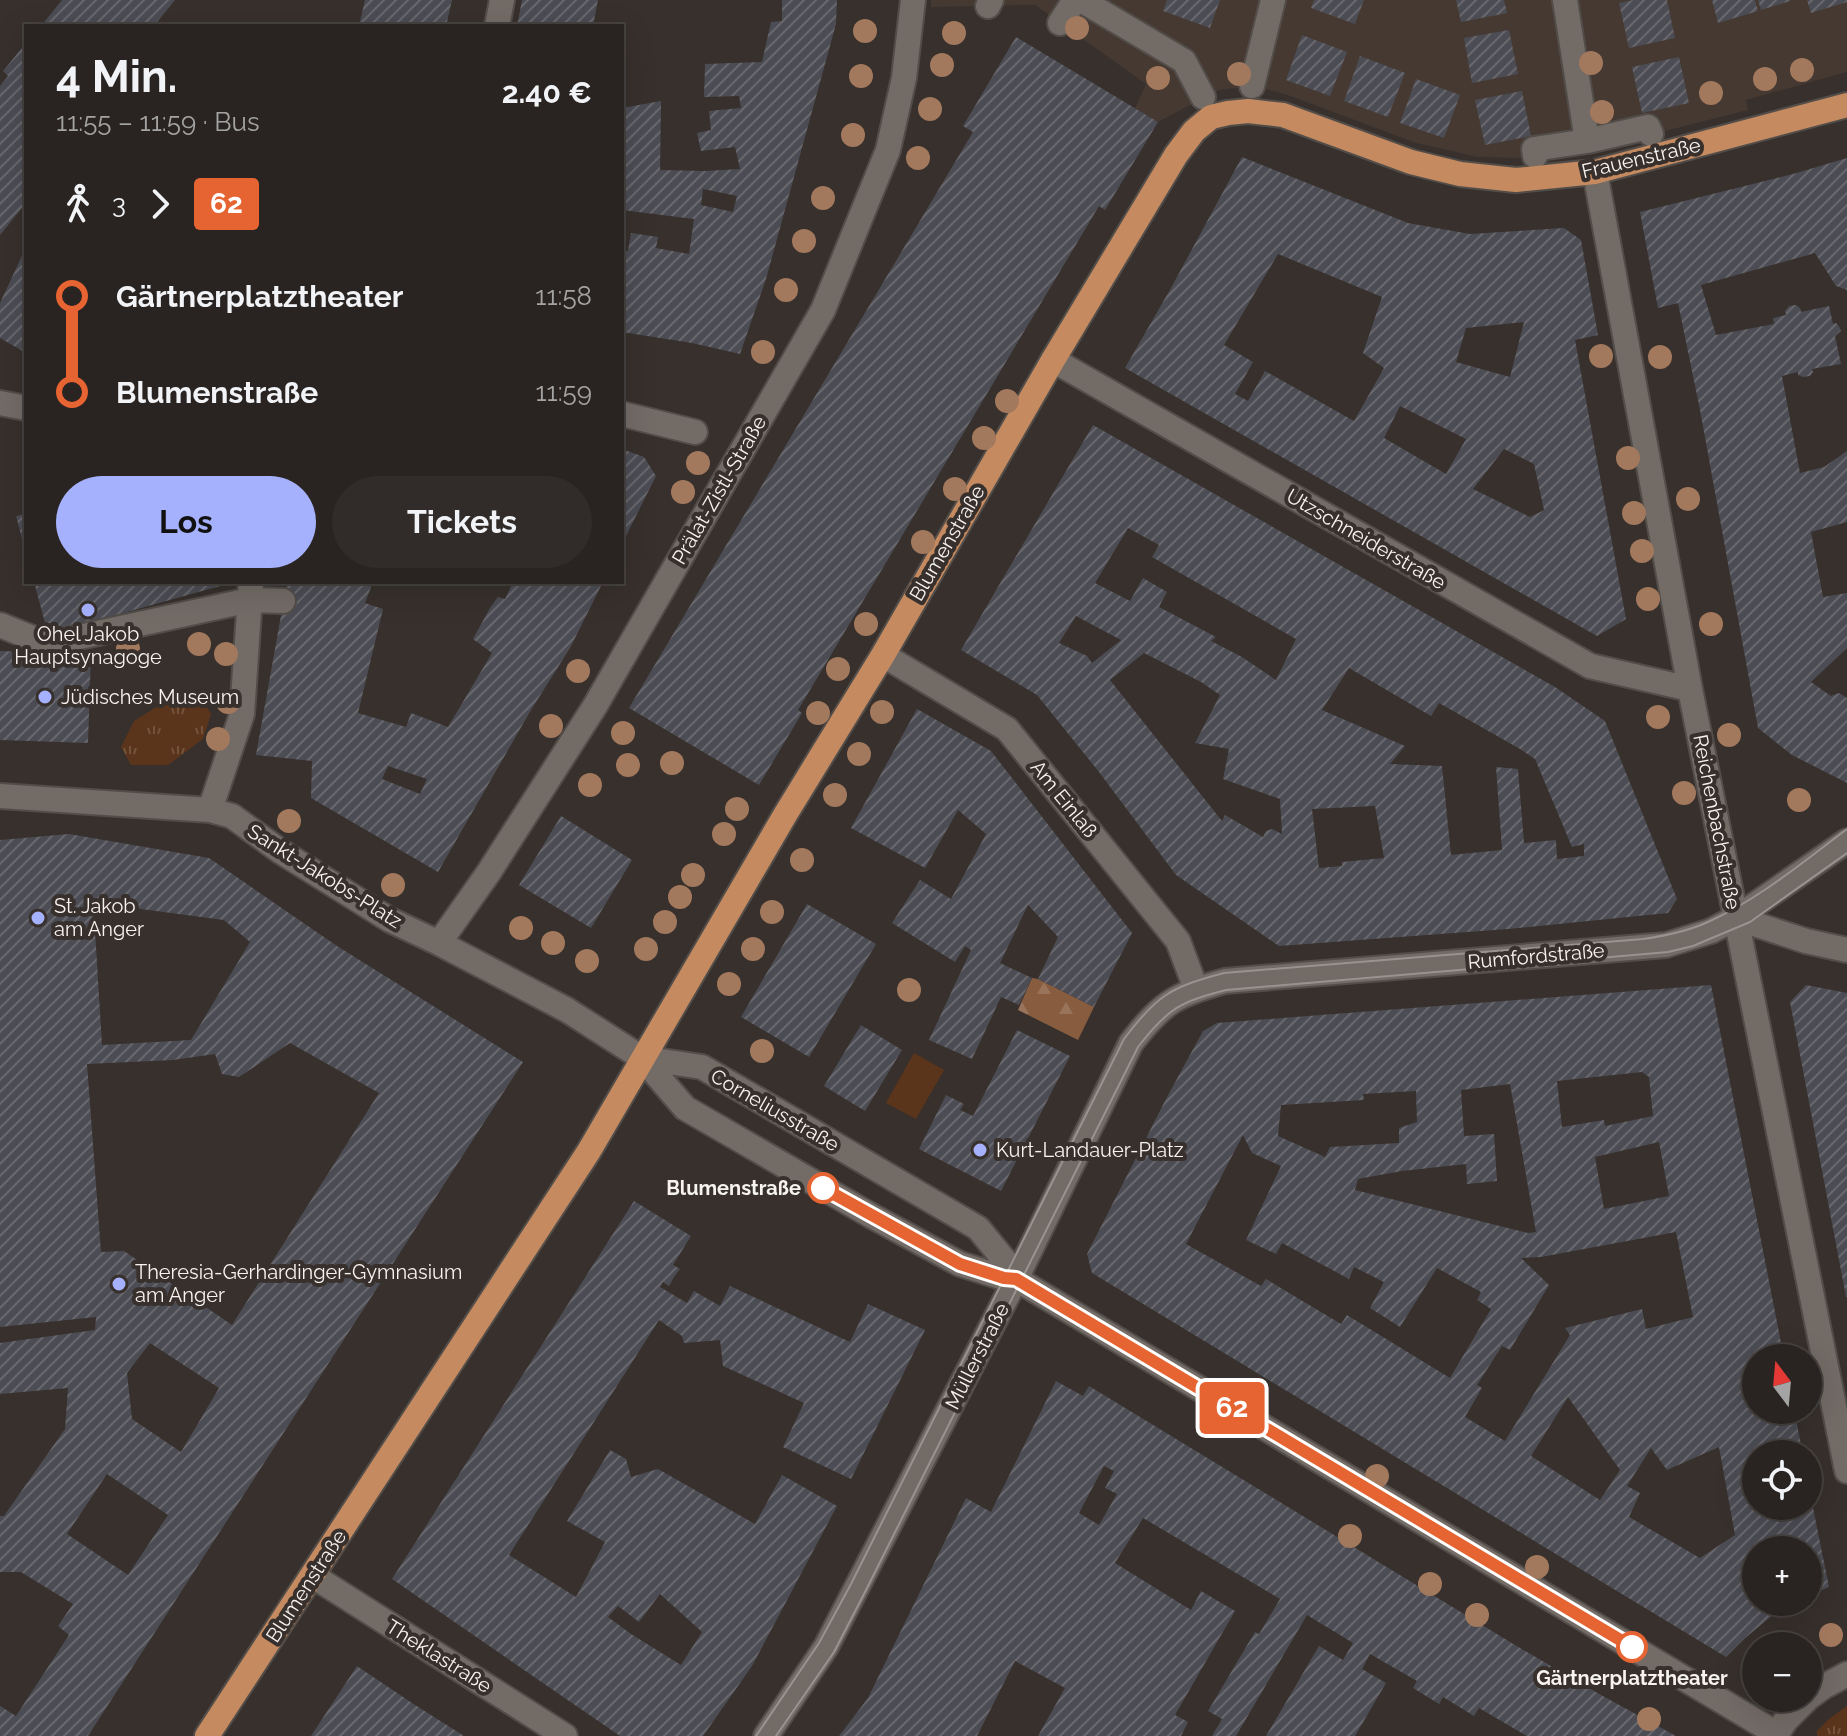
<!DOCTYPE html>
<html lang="de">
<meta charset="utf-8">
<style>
body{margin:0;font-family:Raleway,sans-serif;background:#312c2a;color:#f1f3f6;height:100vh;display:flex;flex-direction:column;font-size:30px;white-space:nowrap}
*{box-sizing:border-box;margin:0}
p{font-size:26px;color:#a5a4a5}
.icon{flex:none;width:44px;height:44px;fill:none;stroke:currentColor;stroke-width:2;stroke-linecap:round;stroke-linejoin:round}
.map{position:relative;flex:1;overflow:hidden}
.details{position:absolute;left:24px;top:24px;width:600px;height:560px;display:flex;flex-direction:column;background:#292421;border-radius:0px;box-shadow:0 8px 32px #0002,0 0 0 2px #45413f}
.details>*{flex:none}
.badge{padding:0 16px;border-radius:6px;font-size:28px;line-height:52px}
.needle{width:52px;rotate:344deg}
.buttons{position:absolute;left:1742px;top:1344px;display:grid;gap:16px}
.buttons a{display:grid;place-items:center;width:80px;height:80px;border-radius:50%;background:#292421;box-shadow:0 8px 32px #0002,0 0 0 2px #45413f;font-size:40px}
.map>.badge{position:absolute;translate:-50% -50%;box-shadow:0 0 0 4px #fff}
.legs{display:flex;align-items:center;gap:12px;height:88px;padding:0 32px;font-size:26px}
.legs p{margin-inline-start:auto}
.summary{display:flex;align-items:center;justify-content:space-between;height:136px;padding:0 32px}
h1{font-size:44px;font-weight:700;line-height:60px}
.primary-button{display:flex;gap:16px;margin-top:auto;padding:16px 32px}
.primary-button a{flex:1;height:92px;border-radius:48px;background:#a5b1fc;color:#111;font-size:32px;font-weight:700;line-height:92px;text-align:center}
.primary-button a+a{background:#312c2a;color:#f1f3f6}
ul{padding:0 32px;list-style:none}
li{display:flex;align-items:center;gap:28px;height:96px;font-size:30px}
li i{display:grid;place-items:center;width:12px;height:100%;margin:0 10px;background:currentColor}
li i::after{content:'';width:20px;height:20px;margin:-10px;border:6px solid;border-radius:50%;background:#292421}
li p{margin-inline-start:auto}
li:first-child i{background:linear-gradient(#0000 50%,currentColor 0)}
li:last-child i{background:linear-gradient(currentColor 50%,#0000 0)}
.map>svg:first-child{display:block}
.built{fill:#453932}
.grass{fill:url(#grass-tufts)}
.forest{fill:url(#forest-firs)}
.garden{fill:#5b351b}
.building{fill:url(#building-hatch);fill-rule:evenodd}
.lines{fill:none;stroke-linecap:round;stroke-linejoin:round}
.minor-casing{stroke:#524d49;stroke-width:28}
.major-casing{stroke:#524d49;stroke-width:28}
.minor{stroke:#726b66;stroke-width:24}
.major{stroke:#c58a60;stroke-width:24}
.tram{stroke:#999390;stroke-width:2}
.tree{fill:#a3795e}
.line-1-casing{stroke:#fff;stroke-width:18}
.line-1{stroke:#e66432;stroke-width:12}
.poi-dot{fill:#a5b1fc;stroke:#37302c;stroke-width:3}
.stop-1-dot{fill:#fff;stroke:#e66432;stroke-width:4}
.labels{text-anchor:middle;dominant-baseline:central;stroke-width:8;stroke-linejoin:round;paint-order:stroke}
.street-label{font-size:20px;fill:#f7f3f0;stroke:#37302c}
.poi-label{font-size:20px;fill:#f7f3f0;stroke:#37302c;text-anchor:start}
.stop-label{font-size:20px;font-weight:bold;fill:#f7f3f0;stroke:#37302c;text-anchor:end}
</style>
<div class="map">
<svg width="1847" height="1736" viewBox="0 0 1847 1736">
<defs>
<pattern id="grass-tufts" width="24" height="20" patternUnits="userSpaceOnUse" patternTransform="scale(2)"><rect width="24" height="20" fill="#5b351b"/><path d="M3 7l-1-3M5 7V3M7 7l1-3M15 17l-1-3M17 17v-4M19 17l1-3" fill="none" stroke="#73533c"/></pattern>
<pattern id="forest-firs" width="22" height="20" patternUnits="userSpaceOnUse" patternTransform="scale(2)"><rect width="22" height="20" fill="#885c3e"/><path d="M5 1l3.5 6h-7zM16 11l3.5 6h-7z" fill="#9a745a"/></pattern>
<pattern id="building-hatch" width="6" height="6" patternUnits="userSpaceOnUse" patternTransform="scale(2)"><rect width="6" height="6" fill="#4c4d54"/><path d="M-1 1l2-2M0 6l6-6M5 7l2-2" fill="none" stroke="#67676d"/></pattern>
</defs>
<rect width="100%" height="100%" fill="#37302c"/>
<path class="built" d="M931 0H1847V72L1746 100 1748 110 1587 151 1517 158 1478 157 1416 143 1285 94 1252 86 1219 90 1158 122 1135 108 1146 84 1035 5 931 7Z"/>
<path class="grass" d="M171 698 202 699 211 714 203 739 168 765H131L121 747 134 721Z
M1847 1706V1736H1817V1731L1829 1719Z"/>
<path class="forest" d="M1032 978 1038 979 1094 1007 1078 1040 1018 1010Z"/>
<path class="garden" d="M914 1053 944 1070 916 1119 886 1103Z"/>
<path class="building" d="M62 0H175L154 26H41Z
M365 0H452L446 26H359Z
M522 0H598L593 26H517Z
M782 0H837L836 24 766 279 740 354 692 343 622 332V251H628L631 233 658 237 656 248 689 254 694 219 622 210V108L661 101 660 170 705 171 740 169 735 147 701 151 697 133 711 130 709 111 741 108 739 96 704 97 705 64 762 62 771 22 782 21ZM703 189 737 196 733 212 701 205Z
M1167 0H1220L1210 28 1163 11Z
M1314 0H1364L1355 24 1311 8Z
M1456 0H1504L1507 13 1461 22Z
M1633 0H1667L1675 38 1629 48 1619 3Z
M1712 0H1755L1758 11 1718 23Z
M1758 0H1790V1L1761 10Z
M1807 0H1847V2L1811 13Z
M1509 30 1518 74 1472 83 1464 38Z
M1302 35 1347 52 1330 96 1286 80Z
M1016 37 1158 122 1105 210 1099 206 798 710 802 713 759 785 629 708 973 132 963 126Z
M26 43V203L0 235V86L8 76 3 71Z
M1360 56 1405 73 1388 117 1344 101Z
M1679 57 1689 103 1642 113 1632 67Z
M1416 79 1460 95 1444 138 1400 123Z
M1522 91 1531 136 1485 145 1475 100Z
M1242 157 1408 223 1470 234 1564 228 1581 240 1598 335 1575 340 1626 619 1597 636 1125 368 1171 288ZM1278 254 1382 297 1363 353 1384 368 1354 421 1265 371 1248 401 1235 394 1253 362 1224 345ZM1524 322 1510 377 1456 362 1466 328ZM1400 406 1466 439 1446 474 1384 438ZM1504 449 1534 464 1544 510 1530 517 1473 489Z
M1847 158V290L1836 286 1815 253 1701 285 1716 335 1774 324 1773 318 1786 315 1785 311 1789 306 1796 305 1800 308 1801 312 1829 306 1833 324 1836 323 1839 326 1841 331 1835 336 1841 364 1812 369 1813 372 1810 376 1803 377 1798 375V372L1782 376 1800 473 1824 467 1847 451V522L1811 532 1823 597 1847 593V648L1811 682 1831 696 1839 693 1847 698V783L1792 755 1758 728 1700 410 1678 303 1658 308 1640 212 1793 174Z
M26 247V353L0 338V303Z
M1093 425 1555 687 1605 721 1677 899 1668 913 1508 929 1279 946 1176 875 1099 772 1037 695 961 650ZM1128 528 1159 545 1152 557 1296 639 1276 680 1242 657 1211 641 1216 637 1159 607 1167 592 1143 578 1130 601 1095 583ZM1076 616 1121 640 1092 663 1087 656 1059 643ZM1144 653 1201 682 1220 695 1195 743 1229 749 1223 779 1280 799 1282 834 1272 829 1266 831 1263 837 1225 815 1222 821 1110 680ZM1349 668 1431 716 1439 703 1520 749 1535 759 1572 847 1584 844V856L1557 859 1556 840 1524 843 1518 769 1496 767 1502 850 1451 855 1442 766 1390 764 1405 746 1322 710ZM1375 806 1384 858 1342 862V866L1319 868 1312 809Z
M622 449 644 457 656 476 622 544Z
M26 514V550H25L16 516Z
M34 582H219L220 586 48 634Z
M287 582H373L365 603 383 609 358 713 406 727 411 713 448 727 492 653 473 639 490 608 498 597 505 599 513 582H603L570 648 531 710 438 872 311 798 312 761 256 755ZM388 766 427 779 420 794 382 779Z
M0 651 91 654 88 743 0 740Z
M917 709 991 751 1132 933 1094 1007 1038 979 1058 937 1028 905 1000 963 1032 978 1019 1005 1001 997 972 1059 929 1040 971 950 965 946 955 962 892 923 920 880 951 899 986 834 958 810 925 868 851 828Z
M561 816 632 860 591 928 519 885Z
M69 834 209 858 337 946 523 1062 88 1736H0V1706L16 1716 69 1635 58 1626 73 1604 21 1572H0V1516H4L65 1429 68 1388 0 1394V1343L95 1330 96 1317 0 1327V840ZM103 904 224 920 250 942 191 1040 102 1045 94 914ZM290 1043 379 1093 232 1325 124 1251 101 1252 87 1064 173 1060 215 1054 222 1074 239 1077ZM150 1343 219 1388 181 1452 132 1419 127 1373ZM107 1474 168 1515 128 1575 67 1534Z
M807 904 876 944 809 1057 741 1017Z
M1711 985 1784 1358H1756V1410H1794L1803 1454H1756V1506H1808V1489L1809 1488 1829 1587 1808 1596V1550H1756V1602H1795L1774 1614 1745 1638 1726 1657 1092 1273 1087 1254 1167 1097 1203 1031 1217 1023ZM1642 1072 1649 1077 1653 1116 1605 1126 1604 1120 1562 1127 1557 1081ZM1510 1084 1536 1232 1528 1233 1355 1190 1358 1179 1402 1171 1466 1164 1467 1184 1497 1181 1494 1134 1464 1136 1461 1090ZM1416 1091 1417 1122 1399 1128V1143L1330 1147 1325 1157 1278 1136 1281 1105 1364 1100 1363 1094ZM1243 1135 1252 1153 1281 1166 1246 1240 1276 1254 1282 1243 1349 1279 1354 1267 1384 1282 1370 1308 1400 1327 1437 1268 1481 1292 1477 1300 1491 1309 1450 1378 1347 1315 1341 1324 1266 1279 1261 1286 1186 1244ZM1659 1142 1669 1196 1604 1209 1595 1157ZM1676 1232 1693 1317 1646 1329 1642 1309 1565 1328 1570 1335 1505 1441 1465 1417 1482 1388 1477 1385 1502 1346 1510 1350 1549 1285 1521 1258 1541 1257ZM1568 1397 1620 1470 1600 1500 1531 1456ZM1719 1447 1735 1535 1700 1558 1629 1517 1640 1493 1627 1486 1651 1448 1667 1470Z
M1806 985 1847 993V1297H1846L1790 1002Z
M861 1025 902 1050 865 1111 824 1086Z
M1017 1030 1070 1056 1001 1191 919 1149 946 1095 964 1104 960 1110 973 1116Z
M634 1201 691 1236 673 1265 680 1269 674 1277 669 1286 663 1282 660 1287 687 1303 694 1291 720 1306 730 1286 850 1342 868 1304 925 1330 851 1479 783 1447 804 1403 723 1366 720 1340 684 1343 682 1336 659 1320 509 1555 576 1597 605 1542 567 1521 610 1450 626 1459 631 1477 658 1469 755 1524 782 1475 837 1506 752 1666 703 1736H620L392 1579ZM660 1594 702 1632 681 1665 631 1634 608 1617 618 1606 639 1622Z
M1056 1381 1083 1396 1089 1386 1515 1645 1601 1695 1676 1736H1527L1479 1708 1474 1716 1443 1697 1439 1704 1413 1688 1417 1681 1370 1654 1362 1669 1386 1683 1355 1736H1266L1319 1646 1343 1660 1353 1643 1307 1615 1236 1736H1212L1222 1719 1208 1711 1255 1632 1259 1634 1280 1599 1143 1518 1115 1563 1191 1610 1201 1591 1235 1611 1175 1715 1188 1722 1181 1736H1038L1065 1688 1015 1661 977 1736H839L868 1698 966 1498 991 1512ZM1104 1466 1114 1471 1105 1488 1117 1494 1099 1525 1079 1513Z
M357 1666 412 1703 464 1736H311Z"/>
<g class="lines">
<defs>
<path id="minor" d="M1081 0 1184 61 1203 97
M1565 0 1587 141
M988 6 991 0
M1060 23 1075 0
M497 26 502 0
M1252 86 1273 0
M1535 156 1534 149 1587 141 1648 127 1651 134
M1595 172 1690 689 1847 1471
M1053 360 1590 666 1690 689
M0 403 26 408
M622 414 695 432
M0 625 47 644 250 600 283 601
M883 655 1007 729 1178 941 1196 989
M0 796 210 810 232 816 280 851 390 920 439 943 567 1010 642 1058 685 1108 870 1215 960 1264 1004 1278 1016 1279 1777 1734
M210 810 242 714 251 582
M1736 918 1806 941 1847 950
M439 943 489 872 595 706 823 310 888 150 904 78 913 0
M642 1058 702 1067 978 1228 1010 1267 1016 1279
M313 1576 565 1736
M1808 1698 1823 1687 1847 1674
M766 1736 826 1647 1016 1279 1131 1043C1163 1002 1175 995 1225 981L1666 945 1711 931 1736 918 1847 841
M1775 1736 1786 1720 1808 1698"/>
<path id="major" d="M207 1736 589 1151 785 815 883 655 1053 360 1176 155 1194 131 1211 117 1228 113 1248 111 1283 115 1411 162 1460 174 1516 180 1595 172 1847 105"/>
</defs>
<use href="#minor" class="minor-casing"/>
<use href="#major" class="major-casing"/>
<use href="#minor" class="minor"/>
<use href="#major" class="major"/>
<path class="tram" d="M756 1736 819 1643 851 1584 1124 1039C1157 995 1171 987 1224 973L1643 939C1665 936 1688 931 1708 922 1759 899 1803 862 1847 829
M776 1736 834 1652 865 1592 1138 1047C1168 1008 1180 1002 1226 990L1668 952 1693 946 1750 922 1847 853"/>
</g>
<g class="tree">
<circle cx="1077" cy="28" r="12"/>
<circle cx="865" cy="31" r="12"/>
<circle cx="954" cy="33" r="12"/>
<circle cx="1591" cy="63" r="12"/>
<circle cx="942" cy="65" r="12"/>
<circle cx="1802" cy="70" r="12"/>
<circle cx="1239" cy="74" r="12"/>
<circle cx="861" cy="76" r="12"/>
<circle cx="1158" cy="78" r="12"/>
<circle cx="1765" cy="79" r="12"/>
<circle cx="1711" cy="93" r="12"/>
<circle cx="930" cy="109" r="12"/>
<circle cx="1602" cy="112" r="12"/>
<circle cx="853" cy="135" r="12"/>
<circle cx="918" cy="158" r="12"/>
<circle cx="823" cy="198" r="12"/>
<circle cx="804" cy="241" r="12"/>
<circle cx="786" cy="290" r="12"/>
<circle cx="763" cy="352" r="12"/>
<circle cx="1601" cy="356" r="12"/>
<circle cx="1660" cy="357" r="12"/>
<circle cx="1007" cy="401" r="12"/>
<circle cx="984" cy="438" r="12"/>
<circle cx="1628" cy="458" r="12"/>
<circle cx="698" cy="463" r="12"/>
<circle cx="955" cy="489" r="12"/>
<circle cx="683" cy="492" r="12"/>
<circle cx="1688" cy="499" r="12"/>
<circle cx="1634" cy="513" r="12"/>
<circle cx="923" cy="542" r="12"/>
<circle cx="1642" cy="551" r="12"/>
<circle cx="1648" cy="599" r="12"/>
<circle cx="866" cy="624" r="12"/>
<circle cx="1711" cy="624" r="12"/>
<circle cx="199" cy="644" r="12"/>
<circle cx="128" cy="649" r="12"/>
<circle cx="226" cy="654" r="12"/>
<circle cx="838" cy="669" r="12"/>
<circle cx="578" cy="671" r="12"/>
<circle cx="228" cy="702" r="12"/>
<circle cx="882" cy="712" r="12"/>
<circle cx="818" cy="713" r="12"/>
<circle cx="1658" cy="717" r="12"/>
<circle cx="551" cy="726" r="12"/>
<circle cx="623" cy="733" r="12"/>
<circle cx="1729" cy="735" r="12"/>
<circle cx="218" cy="739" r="12"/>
<circle cx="859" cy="754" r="12"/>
<circle cx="672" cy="763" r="12"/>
<circle cx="628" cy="765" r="12"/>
<circle cx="590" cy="785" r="12"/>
<circle cx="1684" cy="793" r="12"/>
<circle cx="835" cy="795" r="12"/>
<circle cx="1799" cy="800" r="12"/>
<circle cx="737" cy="809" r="12"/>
<circle cx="289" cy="821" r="12"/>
<circle cx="724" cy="834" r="12"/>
<circle cx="802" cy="860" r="12"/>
<circle cx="693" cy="875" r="12"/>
<circle cx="393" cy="885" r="12"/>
<circle cx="680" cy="897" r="12"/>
<circle cx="772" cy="912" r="12"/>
<circle cx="665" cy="922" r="12"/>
<circle cx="521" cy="928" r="12"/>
<circle cx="553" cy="943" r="12"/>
<circle cx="646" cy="949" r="12"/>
<circle cx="753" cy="949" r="12"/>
<circle cx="587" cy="961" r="12"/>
<circle cx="729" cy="984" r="12"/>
<circle cx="909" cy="990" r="12"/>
<circle cx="762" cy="1051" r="12"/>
<circle cx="1242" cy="1393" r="12"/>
<circle cx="1377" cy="1476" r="12"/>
<circle cx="1350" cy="1536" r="12"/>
<circle cx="1537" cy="1567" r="12"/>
<circle cx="1430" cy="1584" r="12"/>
<circle cx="1477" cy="1615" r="12"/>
<circle cx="1831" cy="1635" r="12"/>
<circle cx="1649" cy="1719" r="12"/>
</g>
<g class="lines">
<defs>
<path id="line-1" d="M823 1188 960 1264 1004 1278 1016 1279 1632 1647"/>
</defs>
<use href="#line-1" class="line-1-casing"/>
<use href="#line-1" class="line-1"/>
</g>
<g class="poi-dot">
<circle cx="88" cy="610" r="8"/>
<circle cx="45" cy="697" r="8"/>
<circle cx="38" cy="918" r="8"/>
<circle cx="980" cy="1150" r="8"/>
<circle cx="119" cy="1284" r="8"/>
</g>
<g class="stop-1-dot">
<circle cx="823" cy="1188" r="14"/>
<circle cx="1632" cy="1647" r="14"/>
</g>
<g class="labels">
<g class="street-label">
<text transform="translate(1641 158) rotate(-13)">Frauenstraße</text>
<text transform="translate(719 490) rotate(-60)">Prälat-Zistl-Straße</text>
<text transform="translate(1366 539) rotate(30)">Utzschneiderstraße</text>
<text transform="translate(947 543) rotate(-60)">Blumenstraße</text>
<text transform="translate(1064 799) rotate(51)">Am Einlaß</text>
<text transform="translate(1717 822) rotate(79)">Reichenbachstraße</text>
<text transform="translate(325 876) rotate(32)">Sankt-Jakobs-Platz</text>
<text transform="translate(1536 956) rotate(-5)">Rumfordstraße</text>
<text transform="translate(775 1110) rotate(30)">Corneliusstraße</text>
<text transform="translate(977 1356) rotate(-63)">Müllerstraße</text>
<text transform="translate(306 1586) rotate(-57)">Blumenstraße</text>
<text transform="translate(439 1656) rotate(32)">Theklastraße</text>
</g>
<g class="poi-label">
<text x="88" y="634" text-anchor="middle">Ohel Jakob<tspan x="88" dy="23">Hauptsynagoge</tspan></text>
<text x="61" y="697">Jüdisches Museum</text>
<text x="54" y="906">St. Jakob<tspan x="54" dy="23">am Anger</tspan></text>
<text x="996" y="1150">Kurt-Landauer-Platz</text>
<text x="135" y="1272">Theresia-Gerhardinger-Gymnasium<tspan x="135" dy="23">am Anger</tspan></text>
</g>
<g class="stop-label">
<text x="801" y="1188">Blumenstraße</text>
<text x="1632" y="1678" text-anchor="middle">Gärtnerplatztheater</text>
</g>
</g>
</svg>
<div class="buttons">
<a><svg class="needle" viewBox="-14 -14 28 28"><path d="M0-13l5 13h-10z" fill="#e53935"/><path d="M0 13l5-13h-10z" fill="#a5a4a5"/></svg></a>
<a><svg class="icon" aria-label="locate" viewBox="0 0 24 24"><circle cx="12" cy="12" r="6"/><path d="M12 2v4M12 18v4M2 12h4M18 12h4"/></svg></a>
<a>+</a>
<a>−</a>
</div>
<b class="badge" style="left:1232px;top:1408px;background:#e66432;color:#fff">62</b>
<section class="details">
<div class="summary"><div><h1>4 Min.</h1><p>11:55 – 11:59 · Bus</p></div><b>2.40 €</b></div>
<div class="legs"><svg class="icon" aria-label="walk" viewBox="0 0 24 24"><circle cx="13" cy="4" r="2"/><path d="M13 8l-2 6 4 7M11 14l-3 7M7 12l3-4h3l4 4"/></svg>3<svg class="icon" aria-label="forward" viewBox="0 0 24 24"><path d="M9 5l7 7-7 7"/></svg><b class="badge" style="background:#e66432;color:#fff">62</b></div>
<ul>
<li><i style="color:#e66432"></i><b>Gärtnerplatztheater</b><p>11:58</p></li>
<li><i style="color:#e66432"></i><b>Blumenstraße</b><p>11:59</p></li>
</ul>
<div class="primary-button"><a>Los</a><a>Tickets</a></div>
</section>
</div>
